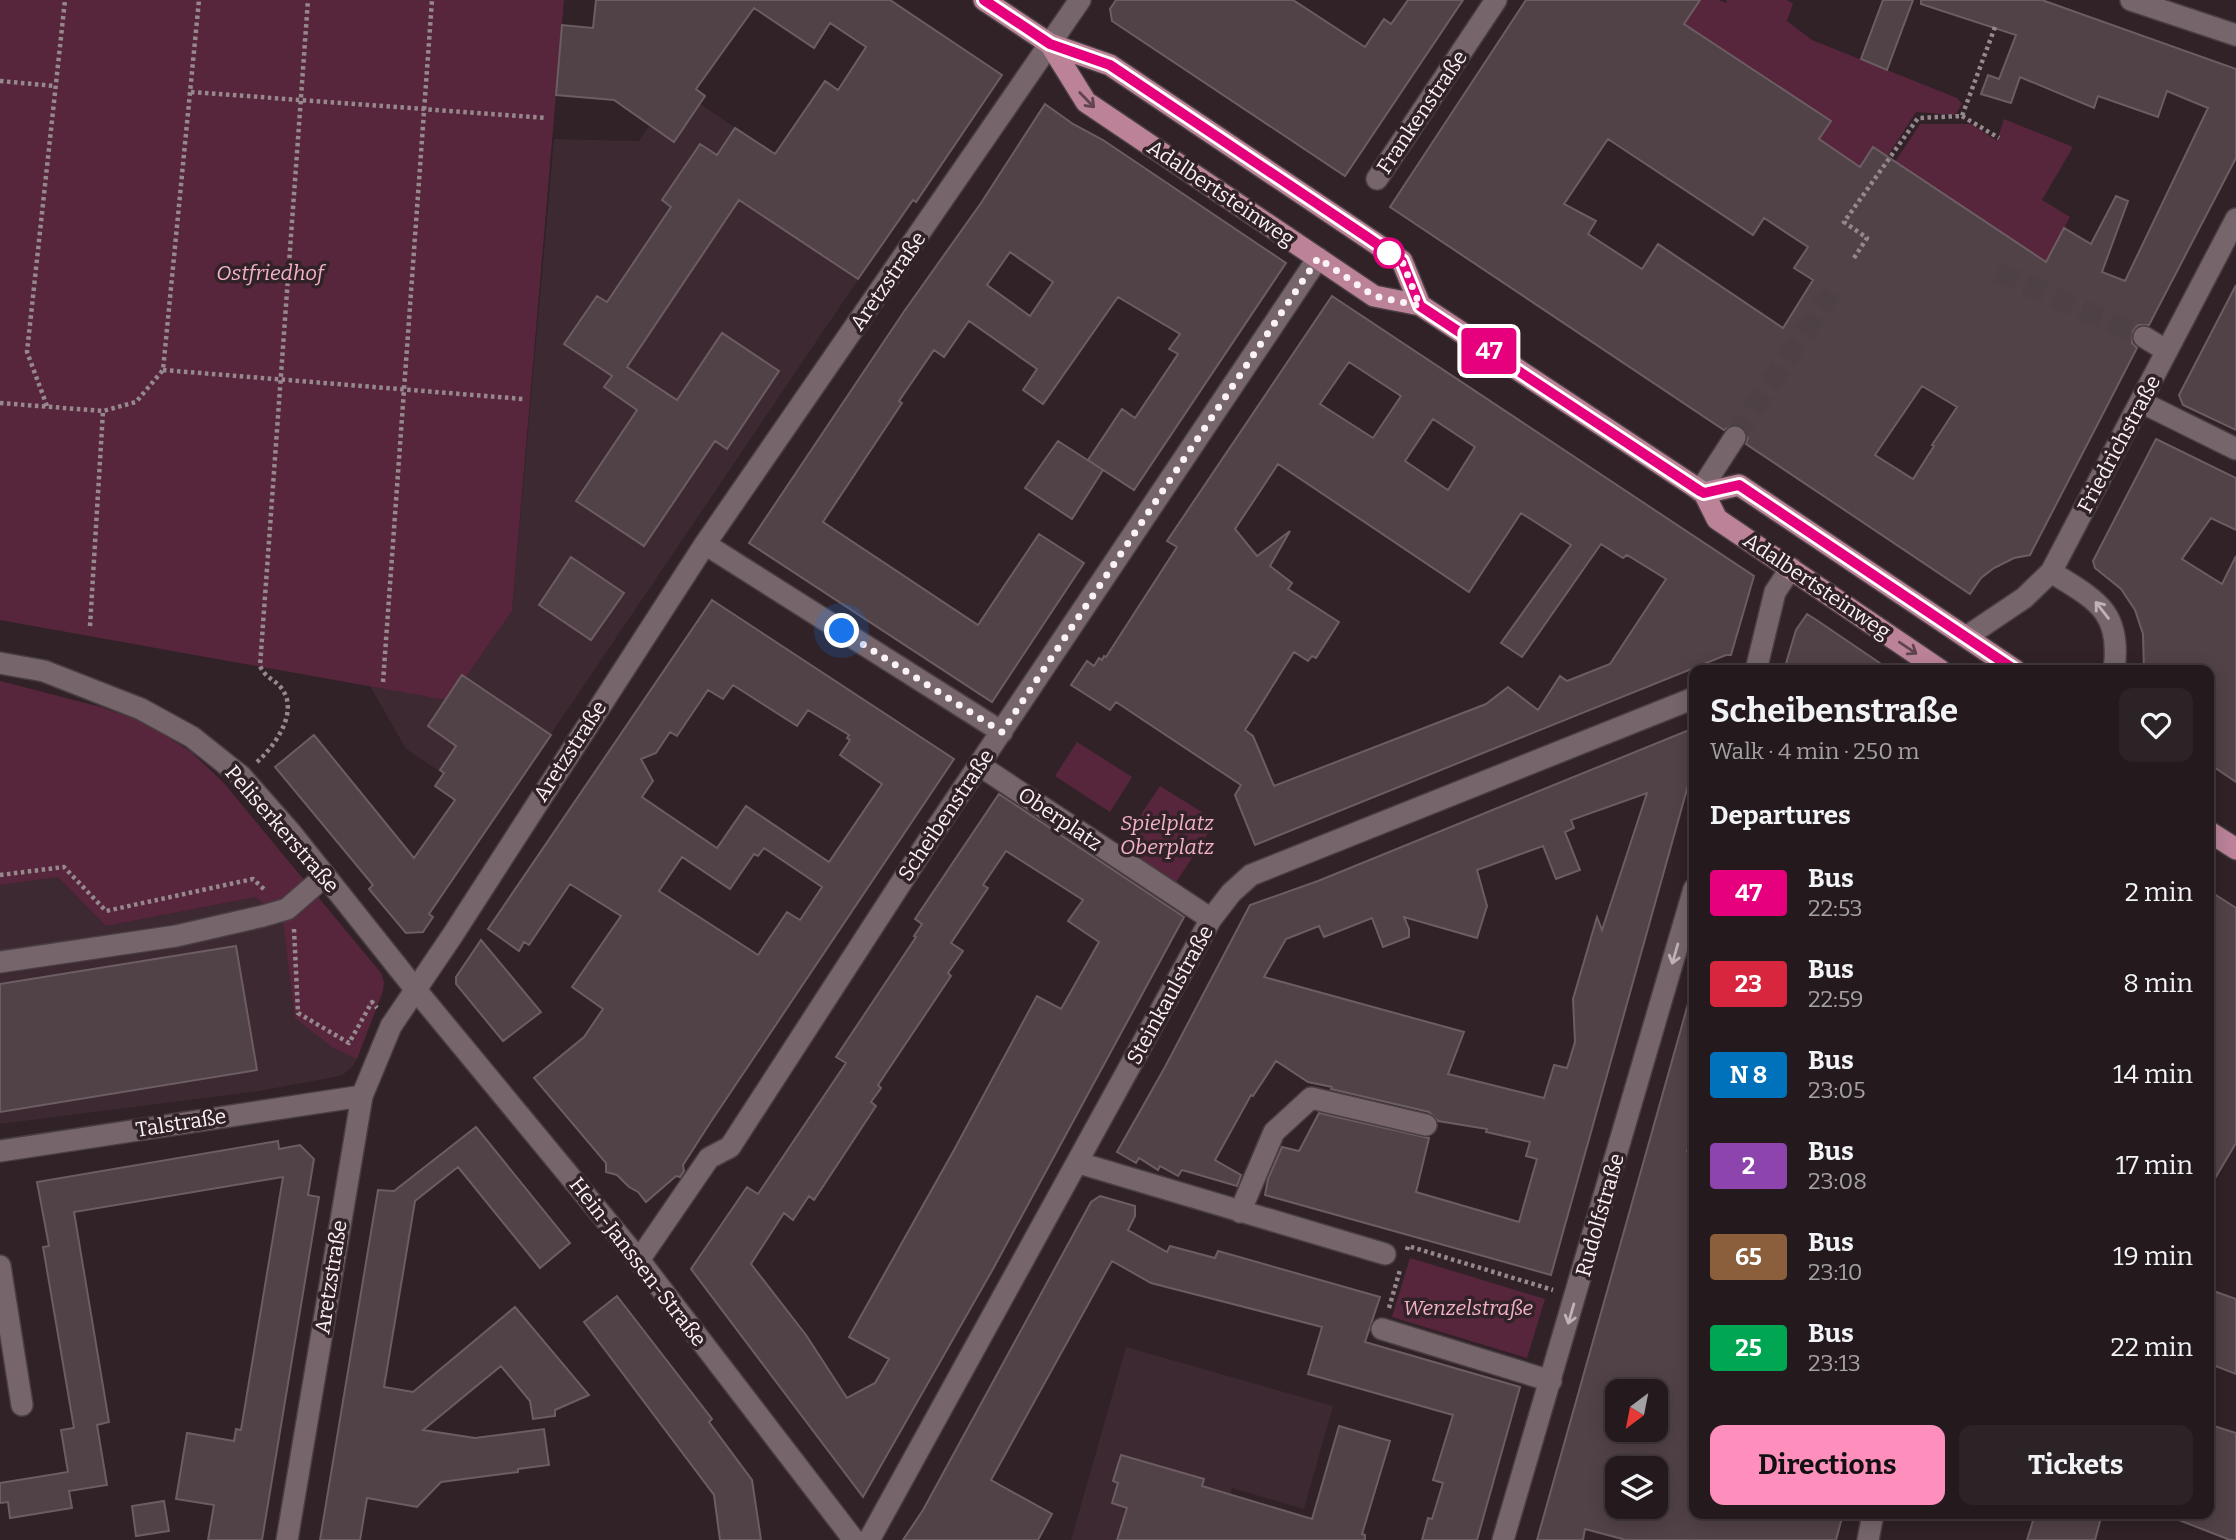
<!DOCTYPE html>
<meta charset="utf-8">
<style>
body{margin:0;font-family:Bitter,serif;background:#2c2326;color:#f1f3f6;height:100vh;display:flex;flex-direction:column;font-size:26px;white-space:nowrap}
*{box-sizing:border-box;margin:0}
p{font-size:23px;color:#a3a1a4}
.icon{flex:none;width:38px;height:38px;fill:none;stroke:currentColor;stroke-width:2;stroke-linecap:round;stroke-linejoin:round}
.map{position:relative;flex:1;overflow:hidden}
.sheet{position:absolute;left:1689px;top:665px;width:525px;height:854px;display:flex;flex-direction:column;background:#241a1d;border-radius:14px;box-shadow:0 4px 18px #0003,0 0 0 2px #41383b}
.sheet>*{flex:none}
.badge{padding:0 14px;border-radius:5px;font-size:24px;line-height:46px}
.needle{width:46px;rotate:212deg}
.controls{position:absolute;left:1605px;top:1379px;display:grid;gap:14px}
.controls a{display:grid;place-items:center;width:63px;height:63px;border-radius:14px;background:#241a1d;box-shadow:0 4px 18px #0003,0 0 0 2px #41383b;font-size:35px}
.you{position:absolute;width:35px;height:35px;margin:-18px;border:5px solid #fff;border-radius:50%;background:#1a73e8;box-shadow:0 0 0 10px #1a73e833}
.map>.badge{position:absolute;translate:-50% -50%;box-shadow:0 0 0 4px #fff}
h2{padding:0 21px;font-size:26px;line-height:63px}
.round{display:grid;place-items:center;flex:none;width:74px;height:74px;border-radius:14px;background:#2c2326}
.head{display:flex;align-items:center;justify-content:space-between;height:119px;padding:0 21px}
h1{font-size:33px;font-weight:700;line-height:52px}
.action{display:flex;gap:14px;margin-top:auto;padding:14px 21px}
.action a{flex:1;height:80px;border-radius:14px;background:#fe8ebc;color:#111;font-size:28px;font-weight:700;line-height:80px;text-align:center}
.action a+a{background:#2c2326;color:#f1f3f6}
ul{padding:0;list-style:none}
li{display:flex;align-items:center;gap:21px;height:91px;padding:0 21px}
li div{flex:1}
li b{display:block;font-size:26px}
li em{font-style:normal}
li .badge{min-width:77px;font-weight:700;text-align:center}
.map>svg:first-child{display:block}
.built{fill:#3d2931}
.green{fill:#58263c}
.building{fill:#514247;stroke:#6c5d62;stroke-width:2;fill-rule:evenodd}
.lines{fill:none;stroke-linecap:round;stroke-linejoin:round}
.minor-tunnel{stroke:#4e4146;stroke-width:21;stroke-dasharray:21 10;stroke-linecap:butt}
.minor-casing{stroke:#493e42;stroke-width:24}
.major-casing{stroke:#493e42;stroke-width:24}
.path{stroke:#95898d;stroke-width:4.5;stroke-dasharray:3.5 3.5;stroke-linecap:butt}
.minor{stroke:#76666c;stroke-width:21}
.major{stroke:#bb8298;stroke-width:21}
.oneway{stroke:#61444f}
.oneway2{stroke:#bfb3b7}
.line-casing{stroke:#fff;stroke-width:16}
.line{stroke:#e6007e;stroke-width:10}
.walk{stroke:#fbf2f5;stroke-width:7;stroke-dasharray:0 12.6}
.stop-dot{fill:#fff;stroke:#e6007e;stroke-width:3.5}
.labels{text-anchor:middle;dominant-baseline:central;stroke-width:7;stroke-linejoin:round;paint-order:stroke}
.street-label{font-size:21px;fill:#fbf2f5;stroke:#302227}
.park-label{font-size:21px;font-style:italic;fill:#f2b0c9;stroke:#302227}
</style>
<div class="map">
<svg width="2236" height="1540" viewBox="0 0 2236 1540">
<rect width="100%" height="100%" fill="#302227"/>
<path class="built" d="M675 87 774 154 787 136 857 183 891 231 499 811 406 749 370 686 446 700 462 674 466 677 512 611 554 139 639 141Z
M58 877 106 926 256 897 283 919 333 1048 357 1059 352 1067 344 1074 335 1077 259 1091 0 1124V885Z
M1126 1347 1333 1406 1304 1509 1232 1488 1217 1540H1071Z"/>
<path class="green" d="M0 0H564L512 611 466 677 462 675 446 700 0 620Z
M1700 0H1719L1726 3 1727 0H1787L1793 4 1787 21 1812 40 1957 98 1962 104 1955 115 1916 112 1887 157 1860 167 1819 139 1831 121 1684 24Z
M2004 119 2073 147 2042 200 2070 217 2044 266 2016 242 1895 162 1920 124H1971L1997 141Z
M0 681 101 707 145 723 190 751 223 782 381 973 384 982 383 991 357 1059 333 1048 295 1018 283 920 256 897 106 926 58 877 0 885Z
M1077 742 1132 777 1110 812 1055 776Z
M1160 786 1216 821 1175 884 1120 846Z
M1410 1258 1545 1299 1527 1358 1392 1317Z"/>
<path class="building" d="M596 0H890L1002 75 916 202 913 200 858 279 739 200 627 367 677 400 722 333 779 371 727 449 715 441 644 546 576 501 637 410 604 387 612 376 564 344 597 296 607 302 671 207 662 200 700 144 717 155 735 128 775 154 825 81 838 90 866 47 830 23 814 48 754 8 696 89 705 96 674 142 614 100 556 95 562 25 593 28Z
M1116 0H1293L1365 47 1384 19 1391 24 1408 0H1463L1345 176 1112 21 1110 9Z
M1526 0H1700L1684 24 1831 121 1819 139 1860 167 1873 147 2046 262 2064 228 2091 244 2116 196 2128 201 2102 272 2125 281 2208 108 2167 91 2158 117 2098 96 2094 108 2020 77 2011 103 1981 94 1988 75 1999 79 2016 35 1921 4V0H2042L2236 69V158L2149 325H2138L2133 331 2132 343 2137 348 2030 555 2014 558 1994 568 1981 578 1970 594 1746 444 1748 437 1743 426 1735 424 1724 430 1390 207ZM1608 139 1753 235 1764 218 1808 247 1794 268 1813 280 1783 328 1658 244 1642 269 1588 234 1596 221 1564 204ZM1922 386 1957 407 1932 445 1934 446 1913 479 1875 455Z
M1883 0H1913L1887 70 1861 59Z
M1045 104 1073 124 1103 140 1286 263 1134 490 1088 460 1122 409 1135 418 1178 354 1169 349 1180 334 1118 297 1043 404 1023 390 1037 369 969 321 944 357 934 350 899 401 902 403 823 522 978 625 1039 534 1084 563 992 702 749 543 905 310 981 203ZM1010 252 1053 282 1030 316 987 285Z
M2236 285V430L2183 405 2179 395Z
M1332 296 1754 576 1731 655H1726L1255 845 1235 795 1241 785 1116 702 1110 710 1071 685 1087 661 1094 666 1099 658 1102 660 1104 656 1106 657 1177 547 1167 541ZM1349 362 1401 396 1373 438 1320 404ZM1433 419 1475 447 1448 490 1405 461ZM1278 464 1469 592 1521 513 1571 545 1501 643 1522 657 1601 544 1623 558 1627 555 1666 579 1610 664 1567 681 1560 676 1538 710 1508 687 1486 704 1274 786 1253 736 1245 730 1294 652 1308 661 1312 656 1316 658 1339 622 1288 589 1292 583 1270 566 1290 531 1257 556 1235 529Z
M2156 439 2236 478V530L2211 518 2182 559 2222 584 2236 556V782L2208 763V670H2144L2143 634 2135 610 2121 589 2095 568 2093 561Z
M1058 441 1103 470 1072 519 1025 488Z
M571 557 624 593 591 640 539 605Z
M712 600 954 759 710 1123 683 1165 684 1171 680 1177 676 1176 646 1202 638 1192 629 1187 617 1175 606 1172V1163L534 1078 584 1037 603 1009 572 987 621 916 570 884 529 945 524 942 519 951 488 929ZM733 685 797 726 808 710 849 735 847 738 850 740 840 755 882 784 829 862 746 806 717 848 642 797 653 781 641 759 656 753 670 732 677 736 708 690 723 699ZM764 848 822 887 800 920 787 912 758 955 659 891 682 857 730 889 754 854 758 856Z
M1807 614 1818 621 1890 670H1784L1796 630Z
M462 675 551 735 429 914 433 917 423 932 406 933 369 889 373 885 275 767 314 735 414 858 455 800 435 786 444 773 440 770 456 746 428 726Z
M1694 728V764L1551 1275 1265 1195 1268 1179 1282 1147 1299 1151 1319 1113 1429 1138 1416 1192 1519 1222 1537 1159 1526 1156 1530 1142 1486 1132 1487 1129 1438 1121 1429 1112 1331 1089 1332 1087 1308 1082 1276 1061 1253 1096 1251 1095 1215 1160 1241 1175 1237 1186 1182 1170 1178 1176 1160 1166 1158 1170 1139 1158 1136 1163 1117 1152 1165 1067 1250 905 1318 881ZM1647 793 1602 930 1597 917 1573 999 1575 1042 1567 1068 1554 1065 1544 1098 1448 1074 1464 1032 1264 977 1286 939 1319 926 1324 937 1372 918 1383 947 1409 937V929L1404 917 1477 938 1487 906 1477 870 1543 846 1556 879 1580 870 1565 832 1574 828 1571 820Z
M999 794 1184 917 993 1269 863 1497 691 1269 747 1187 758 1194 846 1063 836 1057 916 937 914 936 922 924 915 919ZM1006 851 1083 900 1068 921 1099 942 1061 1009 1037 996 954 1150 849 1337 889 1359 875 1383 847 1398 806 1335 751 1264 784 1213 793 1220 809 1196 814 1200 876 1106 871 1102 881 1088 878 1085 951 976 948 973 963 951 951 943 988 888 983 885Z
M2208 890 2236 908V1143L2208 1190Z
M481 940 541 1012 503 1041 456 984V977Z
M236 946 257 1070 0 1112V984Z
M1688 1004 1694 1005V1132L1687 1151 1694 1153V1514H1843L1836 1540H1626L1585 1529 1583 1540H1537ZM1617 1391H1656V1430H1617ZM1617 1468H1656V1507H1617Z
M476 1127 570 1243 540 1268 458 1167 415 1201 384 1387 413 1392 515 1307 589 1395 555 1410V1416L533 1419 530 1401 501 1366 423 1430 475 1438 544 1429 549 1465 518 1469V1472L441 1482 417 1507 367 1498 360 1540H320L378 1190 394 1191Z
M278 1141 279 1149 300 1145 314 1159 308 1195 319 1197 262 1540H208L214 1505 176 1499 187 1433 234 1441 236 1429 241 1430 283 1177 74 1212 109 1422 97 1425 107 1485 69 1491 72 1508 10 1518 8 1502 0 1503V1483L68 1472 61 1430 74 1428 43 1247 49 1246 37 1182Z
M1100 1196 1135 1206V1216L1128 1230 1167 1252 1170 1246 1215 1258 1218 1251 1380 1297 1365 1342 1520 1387 1477 1540H1422L1428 1518 1432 1519 1443 1483 1433 1480 1453 1415 1308 1374 1322 1327 1151 1283 1112 1261 991 1480 1052 1514 1038 1540H903L923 1510 1091 1202Z
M2208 1289 2236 1299V1374L2208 1363Z
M617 1296 712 1419 709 1422 752 1480 761 1540H720L714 1495 584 1322Z
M2211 1425 2236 1433V1540H2230L2166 1515 2208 1514Z
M1339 1426 1390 1441 1362 1534 1365 1535V1540H1117L1127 1508 1112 1503 1118 1483 1113 1481 1121 1455 1204 1479 1202 1486 1312 1519Z
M164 1501 169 1531 136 1536 132 1506Z
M2035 1514H2102L2095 1540H2027Z"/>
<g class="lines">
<path class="minor-tunnel" d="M1997 272 2144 337
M1735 437 1831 292"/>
<defs>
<path id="minor" d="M2131 0 2236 35
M1377 179 1496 0
M2144 337 2167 351
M2141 402 2236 449
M1700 491 1735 437
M705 544 1002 732
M2051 572C2096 600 2122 611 2114 670
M1966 637 2024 598 2051 572 2236 219
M0 663 44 671 141 709 192 737 241 776 292 834 416 990 639 1260 854 1540
M1756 670 1775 592 1791 568
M979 765 1211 919
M0 962 176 936 263 916 287 909 325 876
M0 1151 362 1096
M1079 1163 1385 1254
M1240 1212 1274 1132 1311 1098 1426 1125
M639 1260 709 1158 730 1147 934 832 1318 258
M0 1266 22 1405
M1382 1329 1551 1381
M287 1540 362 1096 391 1026 452 936 705 544 1080 0
M869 1540 1211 919 1231 893 1251 875 1694 698
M1503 1540 1694 889
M1868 1540 1873 1514"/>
<path id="major" d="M984 0 1050 44 1110 65 1402 261 1420 305
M1050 44 1086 102 1374 296 1420 305 1692 485 1704 493 1717 519 1940 670
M1704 493 1739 485 2015 670
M2208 831 2236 849"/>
</defs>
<use href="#minor" class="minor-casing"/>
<use href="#major" class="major-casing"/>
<path class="path" d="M0 81 55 86
M191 92 546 118
M1962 116 1999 138
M1854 258 1867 238 1844 222 1918 118 1962 116 1995 27
M163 370 523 399
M0 403 103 411 136 402 163 370 199 0
M47 406 27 352 65 0
M90 626 103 411
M383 682 432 0
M257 762C275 746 299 712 282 689 275 679 266 679 260 666L308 0
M0 875 64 867 106 911 253 879 266 891
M294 929 298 1013 349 1043 372 1002 377 1008
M1407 1250 1408 1246 1553 1290
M1389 1308 1400 1270"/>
<use href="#minor" class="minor"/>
<use href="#major" class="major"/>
</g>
<defs><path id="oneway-shaft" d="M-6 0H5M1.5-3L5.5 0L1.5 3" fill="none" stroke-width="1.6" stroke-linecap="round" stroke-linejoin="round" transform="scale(1.75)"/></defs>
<g class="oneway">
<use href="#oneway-shaft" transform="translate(1087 100) rotate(46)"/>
<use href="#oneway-shaft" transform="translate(1908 648) rotate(34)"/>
</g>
<g class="oneway2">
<use href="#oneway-shaft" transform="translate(2102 610) rotate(-128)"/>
<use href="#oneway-shaft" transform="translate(1675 954) rotate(106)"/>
<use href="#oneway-shaft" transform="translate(1571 1314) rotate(106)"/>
</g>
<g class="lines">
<defs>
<path id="line" d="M984 0 1050 44 1110 65 1367 237 1402 261 1420 306 1700 491 1704 493 1739 485 2015 670"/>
</defs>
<use href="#line" class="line-casing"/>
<use href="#line" class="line"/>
<path class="walk" d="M842 631 1002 732 1318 258 1374 296 1420 306 1402 261 1389 253"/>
</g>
<circle class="stop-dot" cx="1389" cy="253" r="14"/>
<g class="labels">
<g class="street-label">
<text transform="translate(1422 112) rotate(-56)">Frankenstraße</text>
<text transform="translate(1221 193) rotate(34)">Adalbertsteinweg</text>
<text transform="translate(888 281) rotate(-55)">Aretzstraße</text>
<text transform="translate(2119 444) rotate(-62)">Friedrichstraße</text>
<text transform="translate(1817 586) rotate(34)">Adalbertsteinweg</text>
<text transform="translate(570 751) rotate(-57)">Aretzstraße</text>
<text transform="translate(946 815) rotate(-56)">Scheibenstraße</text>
<text transform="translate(1060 819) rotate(34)">Oberplatz</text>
<text transform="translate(282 829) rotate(49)">Peliserkerstraße</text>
<text transform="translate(1170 995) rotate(-61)">Steinkaulstraße</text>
<text transform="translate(181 1123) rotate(-9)">Talstraße</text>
<text transform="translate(1600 1215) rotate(-74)">Rudolfstraße</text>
<text transform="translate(638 1262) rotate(52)">Hein-Janssen-Straße</text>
<text transform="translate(331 1277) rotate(-81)">Aretzstraße</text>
</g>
<g class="park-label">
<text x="270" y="273">Ostfriedhof</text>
<text x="1167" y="823">Spielplatz<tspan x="1167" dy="24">Oberplatz</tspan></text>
<text x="1468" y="1308">Wenzelstraße</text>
</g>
</g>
</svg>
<div class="controls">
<a><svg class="needle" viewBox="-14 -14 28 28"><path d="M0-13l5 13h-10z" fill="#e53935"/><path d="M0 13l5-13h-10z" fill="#a3a1a4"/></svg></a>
<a><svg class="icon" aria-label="layers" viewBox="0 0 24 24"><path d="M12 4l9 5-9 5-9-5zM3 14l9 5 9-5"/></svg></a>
</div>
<div class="you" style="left:842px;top:631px"></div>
<b class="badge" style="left:1489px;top:351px;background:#e6007e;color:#fff">47</b>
<section class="sheet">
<div class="head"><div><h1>Scheibenstraße</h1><p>Walk · 4 min · 250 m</p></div><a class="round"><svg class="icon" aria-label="heart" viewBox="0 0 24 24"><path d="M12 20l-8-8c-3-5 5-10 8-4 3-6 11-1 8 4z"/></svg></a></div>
<h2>Departures</h2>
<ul>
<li><span class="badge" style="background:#e6007e;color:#fff">47</span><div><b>Bus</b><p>22:53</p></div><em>2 min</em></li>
<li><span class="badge" style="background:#d7263d;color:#fff">23</span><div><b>Bus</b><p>22:59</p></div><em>8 min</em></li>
<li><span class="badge" style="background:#0072bc;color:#fff">N 8</span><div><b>Bus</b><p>23:05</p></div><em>14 min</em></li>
<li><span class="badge" style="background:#8e44ad;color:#fff">2</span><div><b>Bus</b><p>23:08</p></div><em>17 min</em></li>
<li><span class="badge" style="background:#8b5e3c;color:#fff">65</span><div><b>Bus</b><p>23:10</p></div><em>19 min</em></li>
<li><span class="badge" style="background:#00a651;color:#fff">25</span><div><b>Bus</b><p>23:13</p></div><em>22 min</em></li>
</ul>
<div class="action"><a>Directions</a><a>Tickets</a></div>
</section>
</div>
